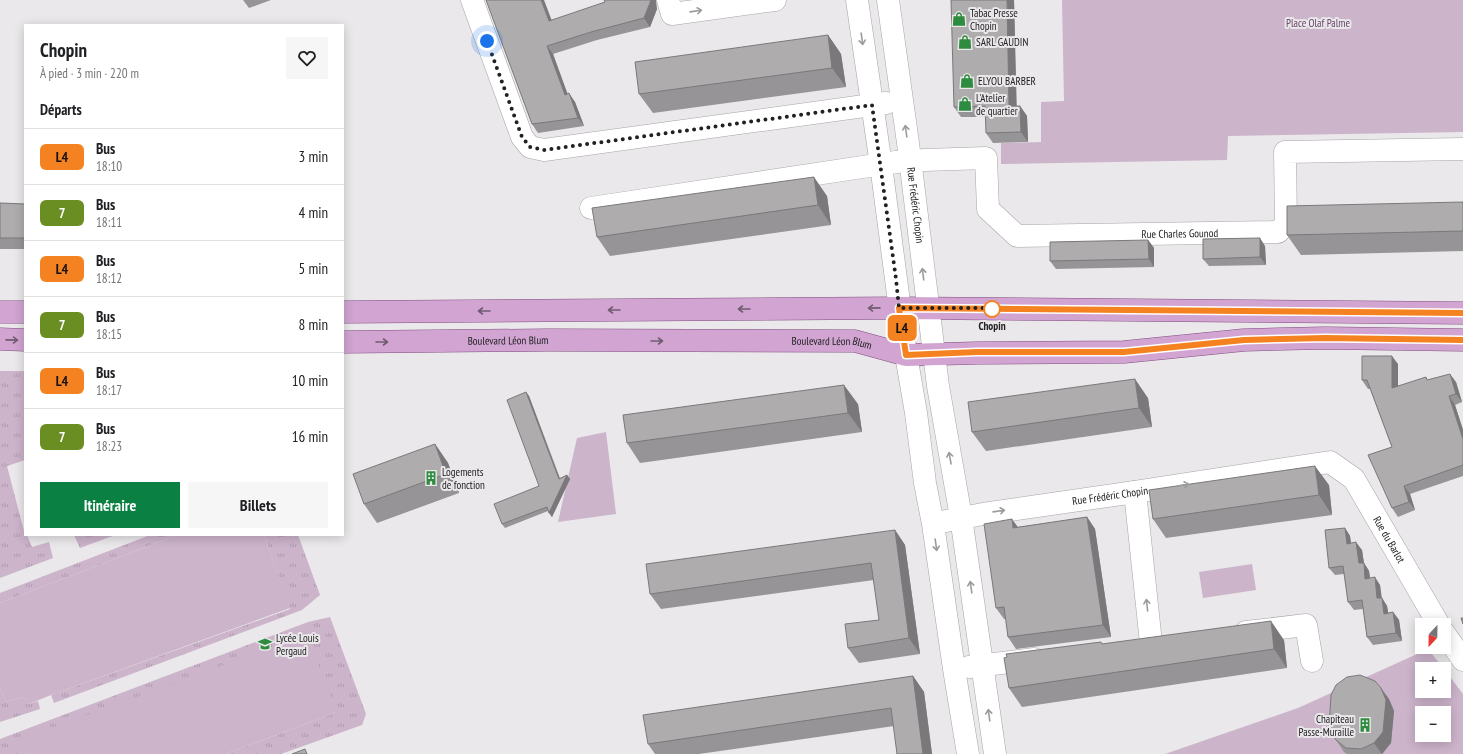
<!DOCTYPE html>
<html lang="fr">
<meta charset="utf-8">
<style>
body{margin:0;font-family:"PT Sans Narrow",sans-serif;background:#f6f6f6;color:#202124;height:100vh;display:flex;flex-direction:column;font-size:15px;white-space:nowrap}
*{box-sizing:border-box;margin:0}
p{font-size:13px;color:#757577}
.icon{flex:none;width:22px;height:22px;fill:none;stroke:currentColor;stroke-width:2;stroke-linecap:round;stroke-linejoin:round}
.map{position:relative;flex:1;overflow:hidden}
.details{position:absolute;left:24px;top:24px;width:320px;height:512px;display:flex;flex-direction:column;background:#fff;border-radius:0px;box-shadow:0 2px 10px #0003}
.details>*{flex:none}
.badge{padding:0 8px;border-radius:6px;font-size:14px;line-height:26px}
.needle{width:26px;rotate:202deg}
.controls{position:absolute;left:1415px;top:618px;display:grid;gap:8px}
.controls a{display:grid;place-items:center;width:36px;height:36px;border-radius:0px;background:#fff;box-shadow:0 2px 10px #0003;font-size:20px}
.you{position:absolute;width:20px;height:20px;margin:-10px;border:3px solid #fff;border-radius:50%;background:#1a73e8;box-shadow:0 0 0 6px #1a73e833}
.map>.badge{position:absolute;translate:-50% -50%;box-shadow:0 0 0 2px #fff}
h2{padding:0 16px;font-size:15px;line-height:36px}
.round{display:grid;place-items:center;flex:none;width:42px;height:42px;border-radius:0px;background:#f6f6f6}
.overview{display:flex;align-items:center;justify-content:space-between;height:68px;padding:0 16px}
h1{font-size:19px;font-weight:800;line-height:30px}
.cta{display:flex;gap:8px;margin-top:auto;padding:8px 16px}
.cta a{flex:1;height:46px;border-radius:0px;background:#0b8043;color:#fff;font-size:16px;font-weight:800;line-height:46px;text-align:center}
.cta a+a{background:#f6f6f6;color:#202124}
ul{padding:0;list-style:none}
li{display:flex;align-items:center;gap:12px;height:56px;padding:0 16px;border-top:1px solid #e0e0e0}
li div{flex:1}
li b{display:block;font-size:15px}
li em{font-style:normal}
li .badge{min-width:44px;font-weight:700;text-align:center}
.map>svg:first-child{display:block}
.grass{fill:url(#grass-tufts)}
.green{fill:#ccb4cb;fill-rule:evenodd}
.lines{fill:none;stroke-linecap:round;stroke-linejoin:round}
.minor-casing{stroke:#a7a4a7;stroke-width:23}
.major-casing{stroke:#804e80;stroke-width:23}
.minor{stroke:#fff;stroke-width:22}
.major{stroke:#d1a4d1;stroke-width:22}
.wall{fill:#969496}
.shaded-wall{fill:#7a787a}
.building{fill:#afacae;stroke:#7a787a}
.oneway{stroke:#9c9b9c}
.oneway2{stroke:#715c71}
.line-casing{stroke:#fff;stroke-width:9}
.line{stroke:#f58220;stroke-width:6}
.walk{stroke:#222122;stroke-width:4;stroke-dasharray:0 7.2}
.stop-dot{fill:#fff;stroke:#f58220;stroke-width:2}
.labels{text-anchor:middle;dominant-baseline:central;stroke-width:4;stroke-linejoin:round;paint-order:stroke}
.poi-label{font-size:11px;fill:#222122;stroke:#eae8ea;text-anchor:start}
.park-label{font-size:11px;fill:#684468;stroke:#eae8ea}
.street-label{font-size:11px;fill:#222122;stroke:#eae8ea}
.stop-label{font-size:11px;font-weight:bold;fill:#222122;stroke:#eae8ea}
</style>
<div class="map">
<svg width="1463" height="754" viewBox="0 0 1463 754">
<defs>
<pattern id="grass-tufts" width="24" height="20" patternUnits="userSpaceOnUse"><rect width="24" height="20" fill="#ccb4cb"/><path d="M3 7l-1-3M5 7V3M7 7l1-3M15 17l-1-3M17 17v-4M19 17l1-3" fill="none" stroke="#af9aae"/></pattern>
</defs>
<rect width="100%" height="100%" fill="#eae8ea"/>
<path class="grass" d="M0 371H25V460L7 466 25 535H27L32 547 49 542 53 558 0 578Z
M74 535H115L80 548Z
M150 535H177L0 603V593Z
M264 535H298L320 595 302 610 54 703 51 695 290 609Z
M330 617 366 714 362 725 281 754H225L337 712 22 739 27 754H0V739L308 622Z
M0 688 6 702 24 697 29 704 38 701 40 709 0 722Z"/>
<path class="green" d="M1062 0H1463V132L1228 136 1227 160 1001 164V143L1041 142V102L1064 101Z
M606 432 616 514 558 522 577 438Z
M177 535H264L290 608 51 695 29 704 24 697 6 702 0 688V603Z
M1252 564 1256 590 1203 598 1199 572Z
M306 635 337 712 225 754H27L21 739Z
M1428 649 1444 669H1422V691H1444V669L1463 694V754H1165L1298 708ZM1422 713H1444V735H1422Z"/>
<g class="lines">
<defs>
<g id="minor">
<path d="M472 0 522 137 530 147 544 150 886 103"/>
<path d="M668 0 672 14 775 0"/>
<path d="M857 0 881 165 906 355 916 413 925 483 933 524 954 669 968 754"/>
<path id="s1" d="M888 0 908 143 938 386 961 517 995 754"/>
<path id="s2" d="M591 208 896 162 925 160 986 158 988 209 1017 236 1278 232 1286 224 1285 152 1463 149"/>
<path d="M1135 492 1151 643"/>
<path id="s3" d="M946 521 983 514 1135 492 1330 462 1354 479 1439 625"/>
<path d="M1246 632 1306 625 1312 661"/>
<path d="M1444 633 1463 660"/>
<path d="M969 667 1034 659"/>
</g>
<g id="major">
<path d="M0 312H25"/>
<path d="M343 312 899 308 1463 313"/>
<path d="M0 339 25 340"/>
<path id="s4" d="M343 342 548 340 855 341 906 355 977 353 1124 352 1244 340 1325 338 1463 340"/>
</g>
</defs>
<use href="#minor" class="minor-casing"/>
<use href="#major" class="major-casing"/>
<use href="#minor" class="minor"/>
<use href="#major" class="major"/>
</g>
<path class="wall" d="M243 0H271L249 8Z
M1014 0 1016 106H1020L1027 116 1028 142 993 143 986 133V117H961L954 107Z
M657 9 650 27 597 40 553 54 567 94 575 102 584 126 538 133 532 124 551 20Z
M828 35 841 54 846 87 653 113 639 94Z
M827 196 831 225 610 256 597 237Z
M1463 202V251L1301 255 1287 235Z
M0 203 25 204V249H0Z
M1148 240 1154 248V267L1056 269 1050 261Z
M1265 246 1266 265 1209 266 1203 259Z
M1398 364V386L1428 380 1456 382 1462 402 1455 405 1463 430V476L1410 494 1415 510 1398 517 1392 508V447L1370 389H1368L1362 380Z
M526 392 529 396 560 478 567 475 570 479 552 517 548 511 505 528 502 524 539 486Z
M1148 398 1152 427 986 451 972 432Z
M858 404 862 432 640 463 627 443Z
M435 444 448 463 459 493 377 523 364 504Z
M1329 485 1332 515 1166 538 1153 519Z
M1087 517 1095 529 1111 637 1016 649 1008 637 1006 619H1004L996 608 1018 527Z
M1345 528 1350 536 1351 543 1362 550 1364 563 1369 571 1370 578 1380 585 1382 598 1387 606 1388 613 1393 612 1399 620 1402 641 1373 645 1367 637 1363 609 1354 610 1348 602 1344 574 1335 575 1329 568Z
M895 530 905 545 920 654 859 663 848 648 879 620 874 580 661 609 650 594Z
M1284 640 1287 668 1022 707 1009 688 1103 644Z
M913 676 924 692 932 754H897L894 726 699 754H655L648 744Z
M1389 699 1394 711 1391 743 1382 754H1347L1344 752 1336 740Z"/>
<path class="shaded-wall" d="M541 0H544L555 29 549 21Z
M651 0H656L657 9 650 27 644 18Z
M1007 0H1014L1017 116 1009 106Z
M828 35 841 54 846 87 832 68Z
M547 46 553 54 571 103 565 95Z
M569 93 575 102 584 126 578 118Z
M1020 106 1027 116 1028 142 1021 132Z
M814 177 827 196 831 225 818 205Z
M1260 238 1265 246 1266 265 1260 257Z
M1148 240 1154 248V267L1149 259Z
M1392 356 1398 364V396L1392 388Z
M1450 374 1456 382 1462 402 1456 394Z
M1135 379 1148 398 1152 427 1139 408Z
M844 385 858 404 862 432 848 413Z
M526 392 529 396 561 483 559 479Z
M1449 396 1455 405 1463 430V439Z
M435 444 448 463 459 493 446 474Z
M1315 466 1329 485 1332 515 1319 495Z
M567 475 570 479 552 517 549 513Z
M1404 486 1410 494 1415 510 1409 502Z
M1087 517 1095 529 1111 637 1103 625Z
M1012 519 1020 530 1013 528Z
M1345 528 1350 536 1352 552 1347 544Z
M895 530 905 545 920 654 909 638Z
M1356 542 1362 550 1365 571 1364 563 1369 571 1371 587 1365 579 1359 563Z
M1375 577 1380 585 1382 606 1377 598Z
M1382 598 1387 606 1390 622 1384 614Z
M1393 612 1399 620 1402 641 1396 633Z
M1271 621 1284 640 1287 668 1274 649Z
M913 676 924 692 932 754H923Z
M1381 688 1389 699 1394 711 1391 743 1382 754 1374 743Z"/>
<path class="building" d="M486 0H541L549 21 605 2 604 0H651L644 18 591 32 547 46 565 95 569 93 578 118 532 124Z
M951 0H1007L1009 106H1020L1021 132 986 133 985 106 954 107Z
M828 35 832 68 639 94 635 62Z
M814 177 818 205 597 237 592 208Z
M1463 202V231L1287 235V206Z
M0 203 25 204V238H0Z
M1260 238V257L1203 259V239Z
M1148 240 1149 259 1050 261V242Z
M1362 356H1392V388L1426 377 1427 380 1450 374 1456 394 1449 396 1463 439V465L1404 486 1409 502 1392 508 1368 455 1392 447 1367 380H1362Z
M1135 379 1139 408 972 432 968 402Z
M844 385 848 413 627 443 623 415Z
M526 392 559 479 567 475 549 513 547 507 502 524 494 504 539 486 507 400Z
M435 444 446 474 364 504 353 474Z
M1315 466 1319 495 1153 519 1149 490Z
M1087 517 1103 625 1008 637 1004 607 996 608 984 524 1012 519 1013 528Z
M1345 528 1347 544 1356 542 1359 563H1364L1365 579 1375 577 1377 598H1382L1384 614 1393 612 1396 633 1367 637 1362 600 1348 602 1343 566 1329 568 1325 530Z
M895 530 909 638 848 648 845 624 879 620 871 563 650 594 646 564Z
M1461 618H1463V624Z
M1271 621 1274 649 1009 688 1004 658 1007 657 1006 654 1101 642 1102 644Z
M1360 675 1375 681 1381 688 1386 700 1383 732 1374 743 1361 749 1346 748 1336 740 1329 728 1331 695 1336 685 1347 677Z
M913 676 923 754H897L891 708 648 744 643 715Z
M305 749 307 754H292Z"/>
<defs><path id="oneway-shaft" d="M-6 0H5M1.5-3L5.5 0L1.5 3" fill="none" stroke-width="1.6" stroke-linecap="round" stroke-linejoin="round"/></defs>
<g class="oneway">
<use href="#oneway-shaft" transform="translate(696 11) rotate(-8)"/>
<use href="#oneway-shaft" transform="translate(862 39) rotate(82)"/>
<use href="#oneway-shaft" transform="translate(906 131) rotate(-98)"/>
<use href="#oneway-shaft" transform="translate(923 274) rotate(-97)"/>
<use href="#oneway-shaft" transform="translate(950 458) rotate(-100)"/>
<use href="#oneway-shaft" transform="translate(1183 485) rotate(-9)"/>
<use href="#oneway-shaft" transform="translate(999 511) rotate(-8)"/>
<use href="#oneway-shaft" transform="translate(936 545) rotate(82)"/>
<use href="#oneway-shaft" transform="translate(971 587) rotate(-98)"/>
<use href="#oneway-shaft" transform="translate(1147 605) rotate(-96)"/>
<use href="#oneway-shaft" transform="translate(989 715) rotate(-98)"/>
</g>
<g class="oneway2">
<use href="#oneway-shaft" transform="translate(874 308) rotate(179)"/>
<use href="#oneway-shaft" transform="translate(744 309) rotate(180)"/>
<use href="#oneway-shaft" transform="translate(614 310) rotate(180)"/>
<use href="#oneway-shaft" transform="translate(484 311) rotate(180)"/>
<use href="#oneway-shaft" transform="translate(12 340) rotate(1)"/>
<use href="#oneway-shaft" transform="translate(657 341)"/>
<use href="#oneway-shaft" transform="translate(382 342)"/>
</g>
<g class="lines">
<defs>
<path id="line" d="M1463 313 899 308 906 355 977 352H1124L1244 340 1325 338 1463 340"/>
</defs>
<use href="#line" class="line-casing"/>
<use href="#line" class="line"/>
<path class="walk" d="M487 41 522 137 530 147 544 150 872 105 896 279 899 308H994L992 309"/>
</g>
<defs>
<symbol id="shop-bare" viewBox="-9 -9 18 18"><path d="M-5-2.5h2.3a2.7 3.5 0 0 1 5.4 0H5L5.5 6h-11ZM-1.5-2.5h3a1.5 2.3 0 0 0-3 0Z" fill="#2d8c3f" stroke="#eae8ea" stroke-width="2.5" paint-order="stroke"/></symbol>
<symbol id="building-bare" viewBox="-9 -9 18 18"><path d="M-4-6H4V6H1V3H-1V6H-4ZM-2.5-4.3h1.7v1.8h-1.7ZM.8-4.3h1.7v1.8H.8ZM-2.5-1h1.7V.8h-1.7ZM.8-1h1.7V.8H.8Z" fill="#2d8c3f" stroke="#eae8ea" stroke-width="2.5" paint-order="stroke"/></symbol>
<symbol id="school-bare" viewBox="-9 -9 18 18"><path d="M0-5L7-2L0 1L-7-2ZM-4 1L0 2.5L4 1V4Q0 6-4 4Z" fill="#2d8c3f" stroke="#eae8ea" stroke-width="2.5" paint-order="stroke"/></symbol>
</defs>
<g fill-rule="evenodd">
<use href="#shop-bare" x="949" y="9" width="20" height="20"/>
<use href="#shop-bare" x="955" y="32" width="20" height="20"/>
<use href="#shop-bare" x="957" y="71" width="20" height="20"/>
<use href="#shop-bare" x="955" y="94" width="20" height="20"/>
<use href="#building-bare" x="421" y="468" width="20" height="20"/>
<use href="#school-bare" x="255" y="634" width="20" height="20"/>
<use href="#building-bare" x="1355" y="715" width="20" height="20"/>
</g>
<circle class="stop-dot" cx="992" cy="309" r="8"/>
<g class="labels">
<g class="poi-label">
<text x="970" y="13">Tabac Presse<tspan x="970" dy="13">Chopin</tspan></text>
<text x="976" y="42">SARL GAUDIN</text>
<text x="978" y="81">ELYOU BARBER</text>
<text x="976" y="98">L'Atelier<tspan x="976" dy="13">de quartier</tspan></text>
<text x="442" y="472">Logements<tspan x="442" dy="13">de fonction</tspan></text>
<text x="276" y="638">Lycée Louis<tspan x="276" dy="13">Pergaud</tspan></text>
<text x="1354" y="719" text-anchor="end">Chapiteau<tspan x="1354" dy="13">Passe-Muraille</tspan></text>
</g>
<g class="park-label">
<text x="1318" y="23">Place Olaf Palme</text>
</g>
<g class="street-label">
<text stroke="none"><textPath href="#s1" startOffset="207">Rue Frédéric Chopin</textPath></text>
<text stroke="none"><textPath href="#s2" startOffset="652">Rue Charles Gounod</textPath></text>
<text stroke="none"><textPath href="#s4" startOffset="165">Boulevard Léon Blum</textPath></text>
<text stroke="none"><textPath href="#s4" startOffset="489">Boulevard Léon Blum</textPath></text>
<text stroke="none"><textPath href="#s3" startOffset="166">Rue Frédéric Chopin</textPath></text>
<text stroke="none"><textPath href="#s3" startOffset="488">Rue du Barlot</textPath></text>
</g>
<g class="stop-label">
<text x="992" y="326">Chopin</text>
</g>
</g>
</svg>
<div class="controls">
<a><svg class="needle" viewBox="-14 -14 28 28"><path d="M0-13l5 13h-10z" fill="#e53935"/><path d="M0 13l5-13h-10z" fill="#757577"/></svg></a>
<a>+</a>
<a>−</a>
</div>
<div class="you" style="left:487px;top:41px"></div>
<b class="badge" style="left:902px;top:328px;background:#f58220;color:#111">L4</b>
<section class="details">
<div class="overview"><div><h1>Chopin</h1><p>À pied · 3 min · 220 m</p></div><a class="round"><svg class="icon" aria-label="heart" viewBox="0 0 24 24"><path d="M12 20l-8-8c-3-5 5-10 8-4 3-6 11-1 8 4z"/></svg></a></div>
<h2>Départs</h2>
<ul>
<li><span class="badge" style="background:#f58220;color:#111">L4</span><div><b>Bus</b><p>18:10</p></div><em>3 min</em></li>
<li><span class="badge" style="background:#6b8e23;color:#fff">7</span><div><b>Bus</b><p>18:11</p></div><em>4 min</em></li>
<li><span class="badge" style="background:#f58220;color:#111">L4</span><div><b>Bus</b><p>18:12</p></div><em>5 min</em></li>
<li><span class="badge" style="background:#6b8e23;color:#fff">7</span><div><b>Bus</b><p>18:15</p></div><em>8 min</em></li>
<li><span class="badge" style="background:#f58220;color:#111">L4</span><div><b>Bus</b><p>18:17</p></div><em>10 min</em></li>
<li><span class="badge" style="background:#6b8e23;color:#fff">7</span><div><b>Bus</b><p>18:23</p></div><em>16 min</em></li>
</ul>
<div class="cta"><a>Itinéraire</a><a>Billets</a></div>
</section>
</div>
